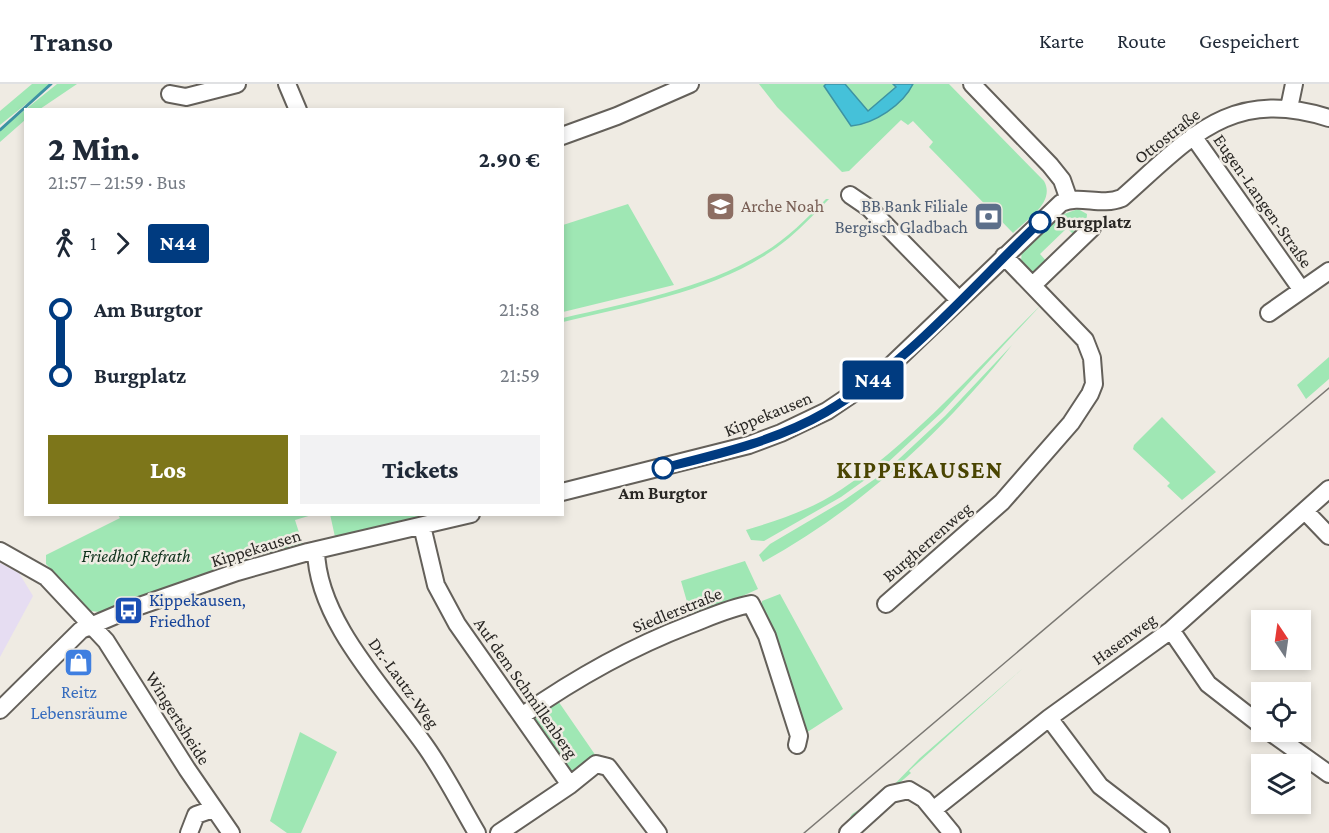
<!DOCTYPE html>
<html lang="de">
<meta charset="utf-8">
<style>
body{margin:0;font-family:"Crimson Pro",serif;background:#f2f2f3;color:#1f2937;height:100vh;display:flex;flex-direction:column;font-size:22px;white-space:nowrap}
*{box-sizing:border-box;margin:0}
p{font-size:20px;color:#747a83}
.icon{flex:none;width:33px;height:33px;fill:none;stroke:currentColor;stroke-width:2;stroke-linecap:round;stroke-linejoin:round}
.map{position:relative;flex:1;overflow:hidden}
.drawer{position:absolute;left:24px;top:24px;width:540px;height:408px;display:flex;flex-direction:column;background:#fff;border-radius:0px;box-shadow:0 3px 9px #0003}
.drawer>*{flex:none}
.badge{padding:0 12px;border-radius:4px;font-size:21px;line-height:39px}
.needle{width:39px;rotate:347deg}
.fabs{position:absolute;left:1251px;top:526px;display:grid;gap:12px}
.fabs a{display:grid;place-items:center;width:60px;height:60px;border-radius:0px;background:#fff;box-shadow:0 3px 9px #0003;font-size:30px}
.map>.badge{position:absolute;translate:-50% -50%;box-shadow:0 0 0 3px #fff}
.legs{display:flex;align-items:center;gap:9px;height:66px;padding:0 24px;font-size:20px}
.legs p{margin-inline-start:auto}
.head{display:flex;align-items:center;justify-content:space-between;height:102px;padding:0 24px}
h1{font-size:33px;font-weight:800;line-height:45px}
.cta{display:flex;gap:12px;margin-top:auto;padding:12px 24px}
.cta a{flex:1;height:69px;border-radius:0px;background:#7d761a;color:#fff;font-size:24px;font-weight:800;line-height:69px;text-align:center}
.cta a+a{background:#f2f2f3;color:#1f2937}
ul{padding:0 24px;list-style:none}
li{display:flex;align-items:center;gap:21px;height:66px;font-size:22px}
li i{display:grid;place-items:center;width:9px;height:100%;margin:0 8px;background:currentColor}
li i::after{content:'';width:15px;height:15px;margin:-8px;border:4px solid;border-radius:50%;background:#fff}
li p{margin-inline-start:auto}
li:first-child i{background:linear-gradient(#0000 50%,currentColor 0)}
li:last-child i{background:linear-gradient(currentColor 50%,#0000 0)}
header{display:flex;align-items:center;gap:36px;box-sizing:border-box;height:84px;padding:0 30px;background:#fff;border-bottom:2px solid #e0e1e3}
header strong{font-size:28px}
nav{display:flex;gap:33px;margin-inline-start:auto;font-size:21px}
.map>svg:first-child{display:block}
.commercial{fill:#e6ddf2}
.green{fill:#9fe7b4}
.water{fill:#45c1d9;stroke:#3d93a3;stroke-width:1.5}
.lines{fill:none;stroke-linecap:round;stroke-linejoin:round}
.stream{stroke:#3d93a3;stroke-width:3}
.minor-casing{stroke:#64605a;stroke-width:20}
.minor{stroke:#fff;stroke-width:16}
.tram{stroke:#7b7873;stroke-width:1.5}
.line-1-casing{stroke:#fff;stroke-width:14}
.line-1{stroke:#003b80;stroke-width:9}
.stop-1-dot{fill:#fff;stroke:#003b80;stroke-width:3}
.labels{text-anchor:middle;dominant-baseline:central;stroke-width:5;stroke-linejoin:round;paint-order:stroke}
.street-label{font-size:18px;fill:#292724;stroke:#efebe3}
.education-label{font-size:18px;fill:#785e54;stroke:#efebe3;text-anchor:start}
.service-label{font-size:18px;fill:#4e5e75;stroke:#efebe3;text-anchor:end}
.stop-label{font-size:18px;font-weight:bold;fill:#292724;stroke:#efebe3;text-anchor:start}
.park-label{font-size:18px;font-style:italic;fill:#0f321c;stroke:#efebe3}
.transit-label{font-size:18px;fill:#164399;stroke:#efebe3;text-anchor:start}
.shop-label{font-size:18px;fill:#366cbe;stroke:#efebe3}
.district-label{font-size:24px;font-weight:bold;letter-spacing:1.5px;fill:#4a4502;stroke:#efebe3}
</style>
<header>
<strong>Transo</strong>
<nav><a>Karte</a><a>Route</a><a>Gespeichert</a></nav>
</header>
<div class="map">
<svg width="1329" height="749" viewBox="0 0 1329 749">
<rect width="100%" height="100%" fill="#efebe3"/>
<path class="commercial" d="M0 479 19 489 33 512 0 573Z"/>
<path class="green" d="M32 0H51L0 41V27Z
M57 0H77L40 25 26 26 25 36 0 58V46Z
M759 0H949L1044 97C1056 118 1026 136 1013 149L929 63 933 58 913 37 908 41 901 36 849 87 842 88 777 23Z
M826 115H829C816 128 803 142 789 154 726 206 640 219 563 238V234C631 218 703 205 763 169 787 155 807 134 826 115Z
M628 120 674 201 563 228V141Z
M1078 125 1087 130C1087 140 1082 145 1075 152L1067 144 1040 170 1048 179 1033 188 1021 178 1022 163 1053 134Z
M1041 221 942 328 883 383 841 413 764 457 751 456 746 446C779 436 813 425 842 405 913 358 980 281 1041 221Z
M1012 261C942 349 861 424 763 478L759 471 770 460 843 417 885 388 945 332Z
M1329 273V295L1306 315 1297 301Z
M1162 333 1216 388 1182 416 1167 402 1170 399 1133 365 1134 361Z
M330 430H430V431L335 453Z
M118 431H312L295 436 303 461 248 477 99 528 91 527 46 480V471L120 434Z
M745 477 758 505 692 535 681 497Z
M780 510 843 625 795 656 762 524V517Z
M1022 585 909 687 911 689 841 749 852 730 886 709 920 674Z
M556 614 596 672 574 687H570L534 636V632Z
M300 648 337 668 301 749H287L270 737Z"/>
<path class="water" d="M826 0H845L868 27 896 3 893 0H913C903 21 874 40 851 42L824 2Z"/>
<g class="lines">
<path class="stream" d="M0 46 51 0"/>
<defs>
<path id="minor" d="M287 0 298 26
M972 0 1050 81 1062 96 1069 116
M170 10 186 13 237 0
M1289 24 1294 0
M562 52 617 32 690 0
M1193 52 1301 205
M850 111 869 124 959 216
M1033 201 1092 144
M1269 229 1329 187
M562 408 749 361 781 349 827 327 882 290 1061 119C1081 110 1100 123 1122 114 1191 53 1230 3 1329 34
M1305 427 1329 452
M422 442 436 501 457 540 570 701 596 680 608 683 658 749
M316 466C317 537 386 606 426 663 445 690 460 720 477 749
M0 467 46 493 106 557 187 685 231 749
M886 520 1002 418 1071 339 1090 310 1094 300 1092 274 1085 256 1004 172
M1171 546 1208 600 1262 642
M0 626 81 546 128 526 237 488 308 468 471 430
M523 631C576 594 629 564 689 541 710 533 729 524 751 520L767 552 799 652 797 661
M1049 634 1100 702 1161 749
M1270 648 1329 690
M933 726 1049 634 1171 546 1329 405
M189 749 196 731 213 725
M499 749 570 701
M848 749 891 710 909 706 924 715 952 749"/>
</defs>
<use href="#minor" class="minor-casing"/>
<use href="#minor" class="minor"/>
<path class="tram" d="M804 749 1329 304"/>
</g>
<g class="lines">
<defs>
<path id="line-1" d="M663 384C719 370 776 357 826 328 909 279 971 203 1040 138"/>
</defs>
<use href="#line-1" class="line-1-casing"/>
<use href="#line-1" class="line-1"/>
</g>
<defs>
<symbol id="school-square" viewBox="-11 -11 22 22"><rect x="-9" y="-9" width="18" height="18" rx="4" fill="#8d6e63" stroke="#efebe3"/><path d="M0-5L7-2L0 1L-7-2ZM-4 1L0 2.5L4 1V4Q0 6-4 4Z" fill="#fff"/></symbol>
<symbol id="bank-square" viewBox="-11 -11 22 22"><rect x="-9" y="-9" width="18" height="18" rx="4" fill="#5c6f8a" stroke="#efebe3"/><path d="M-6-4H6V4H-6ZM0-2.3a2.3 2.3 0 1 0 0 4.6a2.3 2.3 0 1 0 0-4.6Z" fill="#fff"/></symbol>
<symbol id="bus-square" viewBox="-11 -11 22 22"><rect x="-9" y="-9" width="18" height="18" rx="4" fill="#1a4fb4" stroke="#efebe3"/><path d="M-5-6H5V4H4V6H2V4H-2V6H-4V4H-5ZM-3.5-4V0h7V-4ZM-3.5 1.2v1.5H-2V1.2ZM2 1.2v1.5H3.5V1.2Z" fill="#fff"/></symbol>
<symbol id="shop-square" viewBox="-11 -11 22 22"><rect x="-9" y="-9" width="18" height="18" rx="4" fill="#3f7fe0" stroke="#efebe3"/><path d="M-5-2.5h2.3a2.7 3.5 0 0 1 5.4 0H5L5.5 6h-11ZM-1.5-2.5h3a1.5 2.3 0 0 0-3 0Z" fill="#fff"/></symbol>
</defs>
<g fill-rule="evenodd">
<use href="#school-square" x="704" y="106" width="33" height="33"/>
<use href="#bank-square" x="972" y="116" width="33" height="33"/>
<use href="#bus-square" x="112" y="510" width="33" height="33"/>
<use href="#shop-square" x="62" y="562" width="33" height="33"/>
</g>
<g class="stop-1-dot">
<circle cx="1040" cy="138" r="10"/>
<circle cx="663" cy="384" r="10"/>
</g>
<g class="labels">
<g class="street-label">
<text transform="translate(1167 52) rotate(-38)">Ottostraße</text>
<text transform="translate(1263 117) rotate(55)">Eugen-Langen-Straße</text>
<text transform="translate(768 330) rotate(-22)">Kippekausen</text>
<text transform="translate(927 458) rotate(-41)">Burgherrenweg</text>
<text transform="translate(256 464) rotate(-17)">Kippekausen</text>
<text transform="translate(677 526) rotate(-22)">Siedlerstraße</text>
<text transform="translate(1124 555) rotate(-36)">Hasenweg</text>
<text transform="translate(404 599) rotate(54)">Dr.-Lautz-Weg</text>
<text transform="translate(526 604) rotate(55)">Auf dem Schmillenberg</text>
<text transform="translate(178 634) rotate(58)">Wingertsheide</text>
</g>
<g class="education-label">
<text x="741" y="122">Arche Noah</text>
</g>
<g class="service-label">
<text x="968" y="122">BB Bank Filiale<tspan x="968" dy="21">Bergisch Gladbach</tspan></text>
</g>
<g class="stop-label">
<text x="1056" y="138">Burgplatz</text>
<text x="663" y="409" text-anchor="middle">Am Burgtor</text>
</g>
<g class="park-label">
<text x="136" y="472">Friedhof Refrath</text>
</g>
<g class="transit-label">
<text x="149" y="516">Kippekausen,<tspan x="149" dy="21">Friedhof</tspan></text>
</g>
<g class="shop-label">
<text x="79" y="608">Reitz<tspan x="79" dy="21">Lebensräume</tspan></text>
</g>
<g class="district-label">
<text x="920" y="385">KIPPEKAUSEN</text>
</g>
</g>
</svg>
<div class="fabs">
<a><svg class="needle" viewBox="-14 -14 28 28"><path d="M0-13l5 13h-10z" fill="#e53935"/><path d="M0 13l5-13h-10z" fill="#747a83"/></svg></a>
<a><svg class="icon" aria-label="locate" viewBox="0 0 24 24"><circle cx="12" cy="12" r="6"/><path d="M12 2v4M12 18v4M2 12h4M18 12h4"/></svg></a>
<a><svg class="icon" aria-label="layers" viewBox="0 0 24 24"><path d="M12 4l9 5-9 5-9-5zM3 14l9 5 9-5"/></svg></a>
</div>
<b class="badge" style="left:873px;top:296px;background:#003b80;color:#fff">N44</b>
<section class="drawer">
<div class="head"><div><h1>2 Min.</h1><p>21:57 – 21:59 · Bus</p></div><b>2.90 €</b></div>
<div class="legs"><svg class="icon" aria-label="walk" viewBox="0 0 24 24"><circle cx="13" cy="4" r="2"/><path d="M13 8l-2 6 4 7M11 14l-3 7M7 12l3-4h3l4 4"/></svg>1<svg class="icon" aria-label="forward" viewBox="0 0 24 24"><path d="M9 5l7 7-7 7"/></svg><b class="badge" style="background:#003b80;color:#fff">N44</b></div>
<ul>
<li><i style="color:#003b80"></i><b>Am Burgtor</b><p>21:58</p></li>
<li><i style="color:#003b80"></i><b>Burgplatz</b><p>21:59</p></li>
</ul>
<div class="cta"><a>Los</a><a>Tickets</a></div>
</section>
</div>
